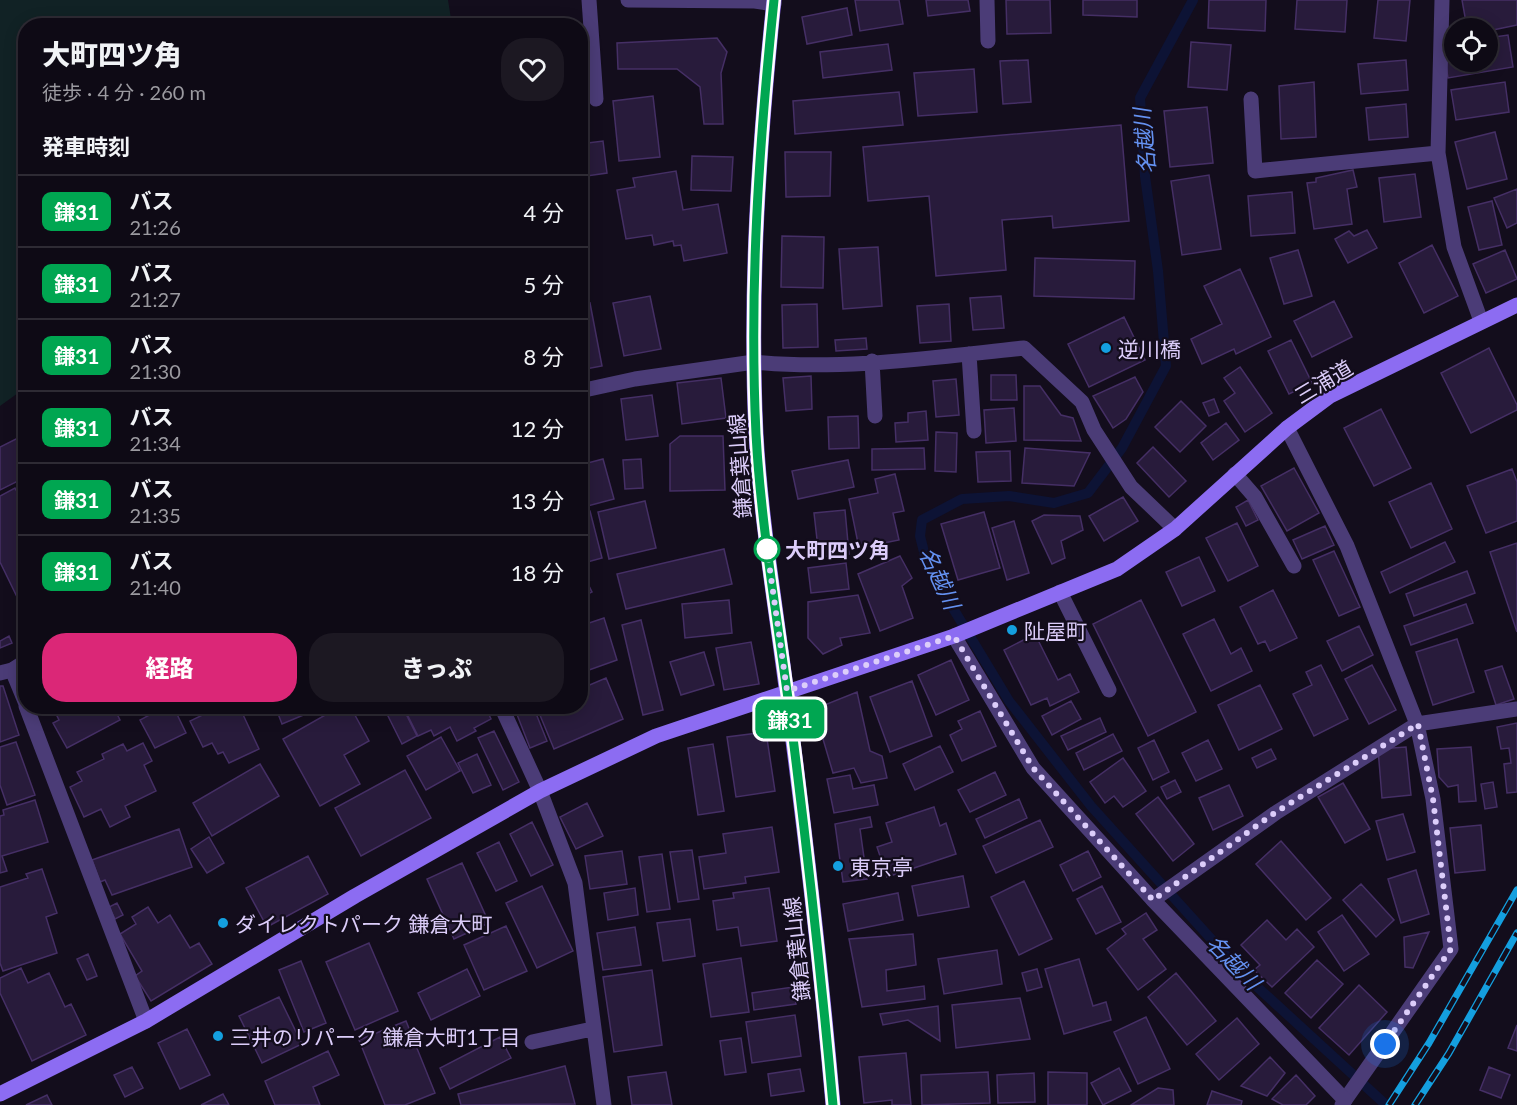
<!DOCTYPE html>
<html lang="ja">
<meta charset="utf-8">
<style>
body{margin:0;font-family:Lato,"Noto Sans JP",sans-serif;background:#1c1822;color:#f1f3f6;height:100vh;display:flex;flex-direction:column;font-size:22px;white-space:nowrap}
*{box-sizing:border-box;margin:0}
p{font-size:20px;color:#9b9aa0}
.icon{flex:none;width:33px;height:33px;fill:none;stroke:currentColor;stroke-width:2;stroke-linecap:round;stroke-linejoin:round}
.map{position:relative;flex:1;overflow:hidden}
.details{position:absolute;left:18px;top:18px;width:570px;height:696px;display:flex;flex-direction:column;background:#0e0a15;border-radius:24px;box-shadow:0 3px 15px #0003,0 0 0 2px #2e2b34}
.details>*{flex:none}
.badge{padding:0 12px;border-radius:9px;font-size:21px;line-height:39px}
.controls{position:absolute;left:1444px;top:18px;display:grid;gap:12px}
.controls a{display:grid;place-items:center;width:54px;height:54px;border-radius:50%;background:#0e0a15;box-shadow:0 3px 15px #0003,0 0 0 2px #2e2b34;font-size:30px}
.you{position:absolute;width:30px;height:30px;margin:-15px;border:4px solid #fff;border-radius:50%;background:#1a73e8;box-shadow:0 0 0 9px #1a73e833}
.map>.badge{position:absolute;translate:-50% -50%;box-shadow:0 0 0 3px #fff}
h2{padding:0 24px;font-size:22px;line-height:54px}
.round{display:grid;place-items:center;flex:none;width:63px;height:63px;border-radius:24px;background:#1c1822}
.headline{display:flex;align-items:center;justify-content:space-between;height:102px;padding:0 24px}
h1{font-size:28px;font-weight:800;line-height:45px}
.primary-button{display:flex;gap:12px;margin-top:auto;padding:12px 24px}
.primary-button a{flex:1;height:69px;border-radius:24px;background:#db2777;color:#fff;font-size:24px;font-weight:800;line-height:69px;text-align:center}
.primary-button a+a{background:#1c1822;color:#f1f3f6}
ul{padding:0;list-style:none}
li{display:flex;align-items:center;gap:18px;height:72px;padding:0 24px;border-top:2px solid #2e2b34}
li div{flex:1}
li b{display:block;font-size:22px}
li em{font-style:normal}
li .badge{min-width:66px;font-weight:700;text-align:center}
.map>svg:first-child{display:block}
.green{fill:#112225}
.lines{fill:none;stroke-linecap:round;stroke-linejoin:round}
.stream{stroke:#0d1335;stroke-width:10}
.building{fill:#281b3b;stroke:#452f65;stroke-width:1.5}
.lane{stroke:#4b3c77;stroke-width:15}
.street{stroke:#4b3c77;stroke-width:15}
.secondary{stroke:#8c6cf2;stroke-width:15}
.rail-casing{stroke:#149fdf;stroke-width:7}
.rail{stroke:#130d1c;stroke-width:4.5;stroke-dasharray:14;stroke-linecap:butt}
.line-casing{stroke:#fff;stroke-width:14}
.line{stroke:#00a651;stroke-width:9}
.walk{stroke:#dccdfa;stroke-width:6;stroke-dasharray:0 10.8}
.poi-dot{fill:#149fdf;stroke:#130d1c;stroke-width:2}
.stop-dot{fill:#fff;stroke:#00a651;stroke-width:3}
.labels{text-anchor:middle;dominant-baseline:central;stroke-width:4.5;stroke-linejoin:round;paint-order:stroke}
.poi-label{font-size:21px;fill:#dccdfa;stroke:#130d1c;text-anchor:start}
.street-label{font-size:21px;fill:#dccdfa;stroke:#130d1c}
.stop-label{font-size:21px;font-weight:bold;fill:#dccdfa;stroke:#130d1c;text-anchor:start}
.water-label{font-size:22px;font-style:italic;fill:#6491f1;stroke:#130d1c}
</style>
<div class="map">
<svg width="1517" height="1105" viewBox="0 0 1517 1105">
<rect width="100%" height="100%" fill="#130d1c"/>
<path class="green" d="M0 0H448L452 25 26 26 25 388 0 406Z"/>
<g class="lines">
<path class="stream" d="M1193 0 1140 98 1145 176 1158 271 1166 366 1122 448 1088 493 1054 503 1009 496 962 499 922 520 920 536 925 556 939 585 1009 701 1091 806 1241 972 1386 1105"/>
</g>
<path class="building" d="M855 0H899L903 24 860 31Z
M926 0H968L970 11 928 16Z
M1006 0H1050L1051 33 1007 34Z
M1083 0H1137V17L1083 15Z
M1209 0H1266L1265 31 1208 28Z
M1297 0H1347L1345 32 1295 29Z
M1378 0H1410L1406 41 1374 38Z
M1462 0H1517V25L1488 31V28H1467Z
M847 8 852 35 807 44 802 17Z
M1508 35 1513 67 1448 78 1443 46 1455 44V62H1488V38Z
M717 38 727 52 721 73 723 124H704L700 87 677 69H618L617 43Z
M1191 42 1231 45 1227 90 1188 87Z
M888 44 892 70 823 78 820 52Z
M1028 60 1031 102 1003 104 1000 61Z
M1406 60 1408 90 1361 94 1358 64Z
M974 69 977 112 918 116 914 73Z
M1314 82 1316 137 1281 139 1279 86Z
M1505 82 1509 112 1456 120 1451 90Z
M580 86 584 109 580 110Z
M899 92 903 125 795 134 793 101Z
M653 96 660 157 619 161 613 101Z
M1406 104 1408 137 1369 140 1366 108Z
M1207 107 1213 163 1170 167 1164 111Z
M1121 125 1129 221 1053 228 1052 216 1002 220 1006 270 936 276 929 196 868 201 863 147Z
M1495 132 1507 179 1467 189 1455 142Z
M603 141 607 173 580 177V144Z
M785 152H831L830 196 786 197Z
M692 156 733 157 731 191 691 190Z
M1353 170 1357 187 1347 189 1352 224 1314 229 1307 183 1316 182V178Z
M676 171 683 210 718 204 727 253 684 261 681 245 674 246 673 241 654 245 652 235 626 239 617 190 635 187 633 178Z
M1415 174 1421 217 1384 222 1379 178Z
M1209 175 1221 249 1182 255 1171 181Z
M1517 189V223L1507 228 1494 198Z
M1292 192 1295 233 1251 236 1248 196Z
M1492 201 1502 245 1479 250 1468 207Z
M1367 230 1377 248 1348 263 1335 239 1349 231 1354 236Z
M782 236 824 237 823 288 781 287Z
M1432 245 1458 296 1424 313 1399 263Z
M878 247 882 306 843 309 839 249Z
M1298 250 1312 296 1284 304 1270 258Z
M1505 250 1517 279 1486 293 1473 264Z
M1035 258 1135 261 1134 299 1034 296Z
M1240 269 1271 337 1236 354 1234 349 1202 364 1191 339 1222 324 1204 286Z
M650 296 661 349 624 356 613 303Z
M1001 296 1004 328 973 330 970 298Z
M1334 301 1352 337 1312 357 1294 321Z
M590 303 602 366 580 370V305Z
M817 304 818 347 783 348 782 305Z
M949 304 951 341 920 343 917 306Z
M1124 317 1145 360 1089 387 1068 344Z
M866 338 867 349 836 351 835 340Z
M1291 340 1312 383 1289 394 1268 351Z
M1489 348 1517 405V410L1471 433 1441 373Z
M1240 367 1272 413 1245 432 1224 401 1235 393 1224 378Z
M991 375H1016L1017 400H991Z
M811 376 812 409 786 411 783 378Z
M1135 377 1143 392 1126 419 1113 428 1093 396Z
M721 378 726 418 682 424 677 383Z
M956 379 959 415 936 417 933 381Z
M1024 386H1040L1061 415 1073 418 1081 441 1024 440Z
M652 395 658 436 626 440 621 399Z
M1214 399 1219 412 1209 416 1203 403Z
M1181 401 1206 426 1180 452 1155 427Z
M1014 408 1016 441 986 443 984 410Z
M1381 409 1411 468 1374 486 1344 428Z
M926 411 928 440 896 442 895 423 908 422V413Z
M858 416 859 448 829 449 828 417Z
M1226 423 1239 440 1213 460 1201 443Z
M936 432 957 433 956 472 935 471Z
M26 434V477L0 490V447Z
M680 436H723L725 490 670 491V444Z
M1153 447 1186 481 1169 497 1137 463Z
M924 448 925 469 872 470V449Z
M1025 448 1090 453 1074 486 1022 483Z
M1010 451 1011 481 978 482 976 452Z
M603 459 614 499 580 508V465Z
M641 459 643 488 625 489 623 460Z
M848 460 854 487 798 499 792 471Z
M1294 468 1319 513 1287 531 1261 486Z
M1512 469 1517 482V521L1486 533 1467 486Z
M895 474 904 511 893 513 899 540 859 548 849 499 878 493 875 479Z
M1431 483 1452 529 1411 548 1389 502Z
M15 488 18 494 26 492V597L19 601 0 562V496Z
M1123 497 1138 521 1104 541 1089 516Z
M1248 500 1258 520 1246 526 1236 507Z
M645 501 656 548 609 559 598 512Z
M845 510 849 554 819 557 814 513Z
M590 511 602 558 580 564V513Z
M984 512 1000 568 958 580 941 524Z
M1044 515 1080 516 1083 530 1061 541 1065 558 1052 564 1032 521Z
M1014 521 1029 573 1007 580 992 528Z
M1237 523 1258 566 1228 581 1206 538Z
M1325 526 1334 545 1302 559 1293 540Z
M1445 542 1455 562 1390 593 1381 572Z
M1517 543V632L1490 552Z
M724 549 732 584 626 609 617 574Z
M1334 551 1360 607 1339 616 1313 560Z
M900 556 912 578 902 586 913 618 880 631 858 574Z
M1199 557 1215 591 1182 606 1166 572Z
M846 563 849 589 811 593 808 568Z
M580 568 592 592 580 598Z
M1467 571 1475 593 1414 616 1406 594Z
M1273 590 1297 638 1270 651 1265 641 1258 644 1240 607Z
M858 595 870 633 840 638 842 645 823 654 808 638V602Z
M729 600 732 633 685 638 682 604Z
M1141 600 1196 712 1148 736 1093 624Z
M1466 604 1473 623 1411 645 1404 626Z
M604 618 617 660 589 670 580 643V626Z
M1214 619 1231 654 1241 648 1252 671 1211 691 1183 634Z
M641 620 663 710 643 715 622 625Z
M1359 626 1373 655 1342 671 1327 641Z
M1035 634 1058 680 1070 674 1079 692 1050 706 1047 698 1031 705 1004 650Z
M9 636 12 643 0 648V641Z
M1457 639 1474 692 1433 705 1416 652Z
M751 642 759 684 724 690 716 648Z
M704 652 714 685 681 695 670 662Z
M951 660 969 700 936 715 918 675Z
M1321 665 1348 719 1314 736 1293 694 1312 685 1306 672Z
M1372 665 1396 710 1369 724 1345 679Z
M1502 666 1514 699 1496 705 1485 671Z
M606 678 623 719 554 749 537 708 580 706V689Z
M912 681 932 736 890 752 870 697Z
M1260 685 1282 729 1239 750 1218 705Z
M0 686H3L19 735 0 742Z
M857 692 870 751 882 756 887 778 861 783 854 768 833 773 818 722 822 706Z
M1071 701 1081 719 1052 735 1042 716Z
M52 706H113L120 720 67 748 53 723 59 720Z
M166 706H173L186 733 155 748 140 720Z
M221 706H239L259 749 229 763 223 752 218 754 212 743 203 747 190 721Z
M275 706H311L313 711 282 724Z
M341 706H350L369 741 344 755 360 784 320 806 283 739Z
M383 706H402L417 736 402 744Z
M403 706H485L491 719 474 728 476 731 457 741 450 727 434 736 431 730 418 736Z
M529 706H533L547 741 530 748 516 712Z
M980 711 996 746 962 761 950 735 962 729 958 721Z
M1100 718 1106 732 1068 750 1061 736Z
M1517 723V792L1507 793 1504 764 1511 763 1509 748 1501 749 1497 727Z
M494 731 519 782 503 790 478 738Z
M766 732 775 791 736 797 727 737Z
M1113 734 1122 751 1084 770 1076 753Z
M441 737 460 771 426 790 407 756Z
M1154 740 1169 772 1153 780 1138 748Z
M1208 740 1222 769 1196 781 1182 753Z
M16 742 35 795 7 805 0 785V747Z
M143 743 152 761 144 765 156 791 125 806 130 817 110 827 101 809 84 817 70 787 82 781 77 772 104 759 102 754 123 744 127 751Z
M713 744 724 811 698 815 688 748Z
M940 746 953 772 915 790 903 764Z
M1406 747 1411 795 1382 798 1378 749Z
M1471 747 1476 801 1459 802 1458 785 1448 787 1439 777 1437 749Z
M1271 749 1276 759 1257 768 1252 758Z
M477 754 491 785 473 793 458 763Z
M1123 758 1146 791 1123 807 1114 796 1105 803 1090 782Z
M260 764 279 796 212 836 193 803Z
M405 770 431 818 361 856 335 808Z
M995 772 1006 795 970 812 958 790Z
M850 775 853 789 874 785 878 805 834 813 827 779Z
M1175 780 1181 792 1167 799 1161 787Z
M1493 782 1497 807 1485 809 1481 784Z
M1343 783 1370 829 1345 843 1318 797Z
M1229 785 1243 816 1213 830 1199 798Z
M1158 797 1194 844 1173 861 1136 814Z
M1019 799 1027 818 985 838 976 819Z
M35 800 48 842 2 856 7 871 0 873V816L4 815 3 810Z
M587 803 603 836 576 849 560 817Z
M934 807 940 826 946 823 956 854 887 877 877 847 892 842 886 823Z
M1403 814 1415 852 1387 860 1376 821Z
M870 817 872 827 860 829 867 879 843 882 835 824Z
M1040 820 1053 847 996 873 983 846Z
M532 822 553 865 531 876 510 834Z
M1481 825 1485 870 1455 873 1450 828Z
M772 827 779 872 745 877 746 883 704 889 699 857 726 853 723 834Z
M179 829 192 867 112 895 105 880 100 882 92 860Z
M209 837 224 863 207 873 191 849Z
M1281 841 1331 898 1306 920 1256 864Z
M499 842 517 881 496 891 477 853Z
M692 850 699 899 678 902 670 852Z
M622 851 627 884 590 889 585 856Z
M1088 851 1101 877 1073 891 1060 865Z
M662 854 670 909 647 912 639 857Z
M308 856 328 894 267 927 246 888Z
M462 863 489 923 454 939 427 879Z
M42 869 57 913 46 917 57 953 3 971 0 963V887L28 878 26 874Z
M1416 870 1429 914 1401 923 1388 879Z
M963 876 969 907 918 916 912 886Z
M1024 881 1052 939 1019 955 991 897Z
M1361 884 1394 920 1376 937 1343 900Z
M542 886 573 951 537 968 506 903Z
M1102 886 1121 922 1096 934 1077 899Z
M635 888 638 915 608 920 604 893Z
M769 888 777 941 741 946 738 927 717 930 713 901 734 898 733 893Z
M898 893 903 920 848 931 843 904Z
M117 903 123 915 115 919 109 907Z
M148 907 158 923 170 915 190 948 199 943 212 964 151 1001 135 976 142 971 120 934 136 924 132 917Z
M1146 913 1157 930 1143 939 1166 969 1138 990 1107 949 1126 934 1122 929Z
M1342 915 1369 954 1344 971 1318 932Z
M690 919 695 956 663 961 657 923Z
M1267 920 1286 940 1297 929 1314 947 1272 987 1254 970 1260 965 1241 945Z
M506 926 527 971 484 990 464 945Z
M635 927 641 965 603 970 597 933Z
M1429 932 1413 968 1405 967 1404 937Z
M913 934 916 965 886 970 887 991 924 986 925 999 862 1007 849 939Z
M369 943 398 1011 355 1030 326 962Z
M997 950 1002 984 944 994 938 959Z
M88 954 97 976 87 980 77 959Z
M741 958 749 1012 711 1017 703 964Z
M1079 959 1093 1006 1106 1002 1111 1020 1064 1034 1045 969Z
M1317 960 1343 984 1311 1018 1285 993Z
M301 961 326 1023 304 1032 279 970Z
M21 968 28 983 49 973 65 1007 71 1004 86 1035 32 1061 0 993V978Z
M467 969 480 996 431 1020 418 993Z
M1037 969 1042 987 1027 991 1022 973Z
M652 970 662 1045 614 1052 603 977Z
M1176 973 1216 1021 1187 1045 1148 997Z
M1359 985 1387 1012 1349 1055 1319 1028Z
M793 987 796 1004 754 1010 752 993Z
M279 997 302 1044 262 1063 239 1016Z
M1020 998 1030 1039 956 1048 952 1005Z
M938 1006 940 1041 908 1020 883 1025 880 1014Z
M795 1015 801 1056 752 1063 746 1022Z
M1146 1017 1170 1069 1138 1084 1114 1032Z
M1237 1018 1259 1044 1219 1080 1196 1054Z
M406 1021 435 1093 405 1105H385L359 1040Z
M1517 1025V1051L1508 1048Z
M187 1029 210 1075 180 1089 158 1043Z
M500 1037 511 1058 450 1089 440 1068Z
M741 1038 746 1072 725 1075 720 1041Z
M328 1051 339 1075 313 1087 320 1105H275L265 1081Z
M906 1053 911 1105H892V1100L864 1103 859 1057Z
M1270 1057 1285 1073 1267 1096 1241 1086Z
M565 1066 575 1104 461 1105 458 1094Z
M132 1067 143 1088 125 1097 114 1075Z
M1489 1067 1510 1075 1501 1098 1480 1090Z
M1119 1068 1131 1091 1103 1105 1091 1083Z
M800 1069 804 1091 771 1096 768 1074Z
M666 1072 672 1105H632L628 1077Z
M988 1072 990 1103 922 1105 921 1075Z
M1048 1072 1087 1073V1105H1048Z
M1034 1073 1035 1102 998 1103 997 1075Z
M1296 1075 1315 1096 1306 1105H1283L1272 1099Z
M1158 1088 1173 1090 1174 1105H1131Z
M1212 1091 1242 1101 1241 1105H1207Z
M223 1094 229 1105H201Z
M47 1095 52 1105H26Z"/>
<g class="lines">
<path class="lane" d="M589 0 596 99
M628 0 755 1 774 4
M987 0 988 41
M1442 0 1438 153 1454 247 1481 321
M1251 99 1255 171 1438 153
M969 354 974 431
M872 361 875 416
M754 362C840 371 937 357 1024 348L1082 402 1094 430 1131 487 1175 529
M1287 428 1347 546 1417 724 1433 799 1451 949 1345 1100
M1235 474 1255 497 1294 566
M1060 592 1109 690
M12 670 26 704
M26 706 146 1021
M501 706 540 791 575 883 604 1105
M1153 900 1277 812 1417 724 1517 709
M532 1042 592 1029"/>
<path class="street" d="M580 391 635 379 754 362
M954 636 1033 768 1153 900 1345 1100 1342 1105
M0 673 12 670 26 661"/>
<path class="secondary" d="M774 0C759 144 749 290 756 434 761 522 776 608 787 695 805 831 821 968 833 1105
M0 1094 146 1021 355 896 540 791 656 736 954 636 1117 569 1175 529 1287 428 1330 396 1517 305"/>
<defs>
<path id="rail" d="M1389 1105 1429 1043 1517 890
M1415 1105 1449 1053 1517 933"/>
</defs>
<use href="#rail" class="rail-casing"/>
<use href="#rail" class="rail"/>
</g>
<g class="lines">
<defs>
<path id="line" d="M774 0C759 144 749 289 756 434 761 525 777 616 789 706 806 839 821 972 833 1105"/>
</defs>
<use href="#line" class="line-casing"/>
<use href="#line" class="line"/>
<path class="walk" d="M767 549 787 691 954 636 1033 768 1153 900 1276 812 1418 724 1433 799 1451 949 1385 1044"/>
</g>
<g class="poi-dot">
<circle cx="1106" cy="348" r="6"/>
<circle cx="1012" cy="630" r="6"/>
<circle cx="838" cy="866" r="6"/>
<circle cx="223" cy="923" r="6"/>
<circle cx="218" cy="1036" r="6"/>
</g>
<circle class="stop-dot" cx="767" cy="549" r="12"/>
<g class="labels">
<g class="poi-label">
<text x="1118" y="348">逆川橋</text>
<text x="1024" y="630">阯屋町</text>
<text x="850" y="866">東京亭</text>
<text x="235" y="923">ダイレクトパーク 鎌倉大町</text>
<text x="230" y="1036">三井のリパーク 鎌倉大町1丁目</text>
</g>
<g class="street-label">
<text transform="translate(1323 381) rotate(-31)">三浦道</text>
<text transform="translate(739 466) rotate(-94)">鎌倉葉山線</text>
<text transform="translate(796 949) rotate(-96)">鎌倉葉山線</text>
</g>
<g class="stop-label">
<text x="785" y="549">大町四ツ角</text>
</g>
<g class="water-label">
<text transform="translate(1144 141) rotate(-95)">名越川</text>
<text transform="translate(940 578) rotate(65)">名越川</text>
<text transform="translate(1234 962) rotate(46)">名越川</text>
</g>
</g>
</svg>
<div class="controls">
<a><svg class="icon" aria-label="locate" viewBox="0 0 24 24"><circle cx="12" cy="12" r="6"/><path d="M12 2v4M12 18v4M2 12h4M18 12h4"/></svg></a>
</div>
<div class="you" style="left:1385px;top:1044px"></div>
<b class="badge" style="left:790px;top:719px;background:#00a651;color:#fff">鎌31</b>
<section class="details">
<div class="headline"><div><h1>大町四ツ角</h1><p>徒歩 · 4 分 · 260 m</p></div><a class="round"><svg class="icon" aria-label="heart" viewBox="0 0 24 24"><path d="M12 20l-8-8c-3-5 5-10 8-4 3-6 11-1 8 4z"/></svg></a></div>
<h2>発車時刻</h2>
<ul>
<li><span class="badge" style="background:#00a651;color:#fff">鎌31</span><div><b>バス</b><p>21:26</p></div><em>4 分</em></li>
<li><span class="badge" style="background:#00a651;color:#fff">鎌31</span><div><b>バス</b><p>21:27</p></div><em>5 分</em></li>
<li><span class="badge" style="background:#00a651;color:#fff">鎌31</span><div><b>バス</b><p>21:30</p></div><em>8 分</em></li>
<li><span class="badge" style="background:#00a651;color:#fff">鎌31</span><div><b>バス</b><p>21:34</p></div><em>12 分</em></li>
<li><span class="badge" style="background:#00a651;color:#fff">鎌31</span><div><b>バス</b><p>21:35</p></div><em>13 分</em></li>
<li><span class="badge" style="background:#00a651;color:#fff">鎌31</span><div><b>バス</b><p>21:40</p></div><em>18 分</em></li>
</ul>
<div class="primary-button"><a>経路</a><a>きっぷ</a></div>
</section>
</div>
